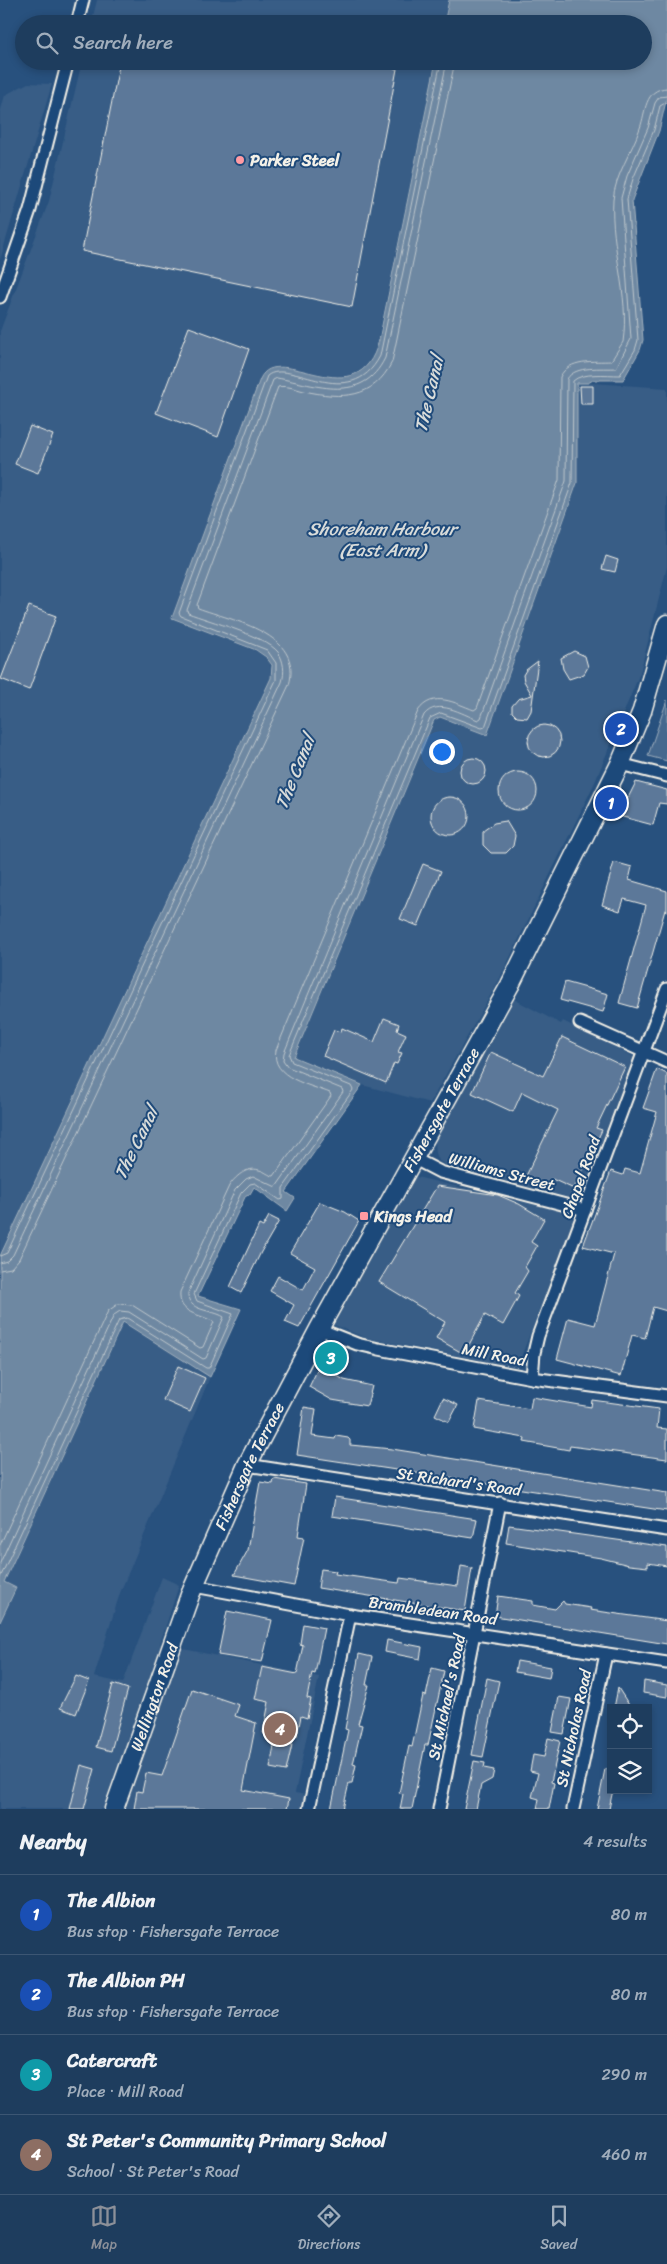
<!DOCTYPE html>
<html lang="en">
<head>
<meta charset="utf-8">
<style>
	body { margin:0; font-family:Sriracha,sans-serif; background:#264464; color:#f1f3f6 }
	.controls { position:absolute; right:15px; bottom:15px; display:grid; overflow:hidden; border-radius:0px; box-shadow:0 2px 8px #0003 }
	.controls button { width:45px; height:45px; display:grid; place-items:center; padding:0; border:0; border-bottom:1px solid #3c5673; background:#1e3d5e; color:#f1f3f6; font:25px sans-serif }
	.you { position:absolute; left:441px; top:751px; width:18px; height:18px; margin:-12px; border:4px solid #fff; border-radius:50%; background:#1a73e8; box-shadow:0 0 0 8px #1a73e833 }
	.badge { display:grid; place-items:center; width:32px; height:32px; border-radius:50%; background:#8c9099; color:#fff; font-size:16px; font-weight:700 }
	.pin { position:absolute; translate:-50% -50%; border:2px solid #fff; box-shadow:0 1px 5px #0006 }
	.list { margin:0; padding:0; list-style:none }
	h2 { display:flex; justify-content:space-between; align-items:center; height:65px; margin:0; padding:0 20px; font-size:21px }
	h2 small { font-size:16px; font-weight:400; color:#a1aebc }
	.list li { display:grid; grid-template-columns:32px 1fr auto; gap:15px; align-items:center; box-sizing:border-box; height:80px; padding:0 20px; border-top:1px solid #3c5673 }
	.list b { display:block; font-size:19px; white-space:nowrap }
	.list p { margin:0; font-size:16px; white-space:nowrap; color:#a1aebc }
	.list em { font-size:16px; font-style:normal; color:#a1aebc }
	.icon { flex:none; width:28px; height:28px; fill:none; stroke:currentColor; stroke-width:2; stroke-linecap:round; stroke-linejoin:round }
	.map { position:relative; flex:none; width:667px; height:1809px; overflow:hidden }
	.search { position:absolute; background:#1e3d5e; box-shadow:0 2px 8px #0003; left:15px; right:15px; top:15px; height:55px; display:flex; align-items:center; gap:12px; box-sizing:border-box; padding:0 18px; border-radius:28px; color:#a1aebc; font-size:19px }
	.sheet { height:385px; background:#1e3d5e }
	nav { display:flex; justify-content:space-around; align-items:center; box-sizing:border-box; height:70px; border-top:1px solid #3c5673; background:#1e3d5e; font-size:14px; color:#a1aebc }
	nav a { display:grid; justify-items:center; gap:2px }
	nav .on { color:#8c9099 }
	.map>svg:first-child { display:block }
	.built { fill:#375d86 }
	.green { fill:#45688e; stroke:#9cacbb }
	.water { fill:#6e88a2; stroke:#a4b2be }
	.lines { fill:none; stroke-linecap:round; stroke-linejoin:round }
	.shore { stroke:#bec7cc; stroke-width:1 }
	.building { fill:#5b7899; stroke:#f4f1e8 }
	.minor-casing { stroke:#f4f1e8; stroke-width:15 }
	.primary-casing { stroke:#f4f1e8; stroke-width:21 }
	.minor { stroke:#1f4a7a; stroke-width:11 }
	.primary { stroke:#1f4a7a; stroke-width:18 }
	.poi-dot { fill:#ff9aa2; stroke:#1f4a7a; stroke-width:2 }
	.labels { text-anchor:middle; stroke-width:4; stroke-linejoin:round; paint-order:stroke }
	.poi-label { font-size:16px; font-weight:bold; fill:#f4f1e8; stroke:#1f4a7a; text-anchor:start }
	.street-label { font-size:16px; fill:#f4f1e8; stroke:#1f4a7a }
	.water-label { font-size:18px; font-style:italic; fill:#d9dcda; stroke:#1f4a7a }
</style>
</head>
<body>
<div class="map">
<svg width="667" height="1809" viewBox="0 0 667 1809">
	<rect width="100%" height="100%" fill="#28517e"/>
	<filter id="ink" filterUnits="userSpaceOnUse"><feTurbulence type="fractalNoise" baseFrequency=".02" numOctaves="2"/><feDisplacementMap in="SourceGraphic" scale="10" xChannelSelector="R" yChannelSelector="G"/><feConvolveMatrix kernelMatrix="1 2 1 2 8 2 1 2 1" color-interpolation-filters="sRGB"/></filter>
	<g filter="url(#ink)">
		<g class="built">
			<polygon points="97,0 449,0 444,24 91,24"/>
			<polygon points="82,61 436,61 375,354 365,368 347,377 332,377 277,366 263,373 172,618 261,653 270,662 272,675 0,1256 0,331 49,201"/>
			<polygon points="28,83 52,84 0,260 0,113 5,95"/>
			<polygon points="577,382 667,388 667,567 640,673 595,782 499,980 430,1103 362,1085 294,1057 434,720 440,717 487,735 577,483"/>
			<polygon points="510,997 561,1024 563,1021 636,1058 582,1201 448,1166 439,1161 436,1153 435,1140"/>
			<polygon points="412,1176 567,1212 574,1221 517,1367 366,1338 334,1325"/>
			<polygon points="123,1321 210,1377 120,1593 94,1677 123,1683 162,1577 179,1585 160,1644 319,1677 295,1793 306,1795 304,1809 0,1809 0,1622 15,1588 4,1582"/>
		</g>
		<polygon class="green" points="667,700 667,761 648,756"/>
		<path class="water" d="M 449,0 L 667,0 L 667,97 L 659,131 L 632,200 L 643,340 L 640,350 L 623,380 L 593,380 L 588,383 L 577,383 L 577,483 L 487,735 L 440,717 L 434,720 L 294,1057 L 362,1085 L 286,1192 L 295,1198 L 287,1211 L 254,1187 L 250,1194 L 246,1195 L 198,1296 L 241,1309 L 210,1377 L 123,1322 L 4,1582 L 16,1588 L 0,1622 L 0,1256 L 271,678 L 272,665 L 266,657 L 256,650 L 172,618 L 260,379 C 278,339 359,420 379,340 L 436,61 L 643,61 L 643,24 L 444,24 Z"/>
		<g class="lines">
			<g class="shore">
				<path d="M 0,1256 L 7,1253 L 276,680 L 276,663 L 267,650 L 181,616 L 179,613 L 267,376 C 289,357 350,414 380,356 L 441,61"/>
				<path d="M 0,1263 L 7,1261 L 13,1255 L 282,682 C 285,672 284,661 278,652 C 265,636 209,621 188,613 L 187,610 L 273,380 L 277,378 C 317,385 362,405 385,358 L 447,61"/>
				<path d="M 0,1270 L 11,1268 L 19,1259 L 289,685 C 304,633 233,621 198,608 L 197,605 L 278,387 C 286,385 296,389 304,391 C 342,399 373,400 392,362 L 455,61"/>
				<path d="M 0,1545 L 108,1311 L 118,1304 L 132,1305 L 200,1348 L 203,1347 L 214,1322 C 199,1313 178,1315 180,1292 L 229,1186 C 235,1177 247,1166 259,1170 C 265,1171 269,1176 274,1176 L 331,1096 L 330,1093 C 311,1085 270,1078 276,1050 L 418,711 C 433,690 455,703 474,710 L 477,708 L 559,480 L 560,377 C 569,358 594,362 611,361 L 623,342 C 630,295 610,247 613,200 C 615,175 632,152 640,128 C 646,112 644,89 667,88"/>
				<path d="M 0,1563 L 114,1315 L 120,1311 L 129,1312 L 203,1359 L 206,1358 L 224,1317 C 212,1309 187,1312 188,1293 L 235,1190 L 246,1179 L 253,1176 L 276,1187 L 343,1092 L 342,1089 L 288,1067 L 283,1060 L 284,1053 L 424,715 C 438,698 462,714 478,720 L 481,718 L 566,481 L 567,379 C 575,365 602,369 616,368 L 631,339 L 621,198 L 627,176 L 648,128 L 655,103 L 659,97 L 667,96"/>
				<path d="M 0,1578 L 119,1320 L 127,1318 L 206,1368 L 209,1368 L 233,1314 L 197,1301 L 194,1294 L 241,1193 L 250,1184 L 255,1183 L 280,1200 L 283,1199 L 283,1188 L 353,1090 L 351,1086 L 292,1062 L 289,1055 L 430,718 L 441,713 L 482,728 L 485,727 L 572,483 L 573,381 C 582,372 607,375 620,375 L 635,350 L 638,340 L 627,199 L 633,179 L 654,130 L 660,106 L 667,102"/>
			</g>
		</g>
		<g class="building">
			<polygon points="120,61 361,61 397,69 352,307 82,251"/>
			<polygon points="189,327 249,349 218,437 156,413"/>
			<polygon points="580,386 593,386 593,404 581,404"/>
			<polygon points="30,426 53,435 38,473 15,464"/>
			<polygon points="606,556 618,560 615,572 602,569"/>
			<polygon points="29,606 56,616 29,690 1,679"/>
			<polygon points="574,651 585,656 588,667 584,674 569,679 563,669 561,658"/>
			<polygon points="538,661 531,711 527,718 517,717 512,712 512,706 518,699 532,695 524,681 523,675 526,670"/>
			<circle cx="544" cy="741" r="16"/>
			<circle cx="473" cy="771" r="13"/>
			<circle cx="518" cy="791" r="19"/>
			<polygon points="636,782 667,790 667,804 659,803 653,825 608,813 612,804 624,806"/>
			<circle cx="450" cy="816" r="19"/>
			<polygon points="506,821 515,836 513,846 506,853 491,853 483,845 483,831 494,823"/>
			<polygon points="614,862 632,867 629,880 667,891 667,911 665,910 637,1008 619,1003 646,905 624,899 620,911 602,905"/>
			<polygon points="423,864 441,871 418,926 400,919"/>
			<polygon points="565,982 608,994 603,1012 560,1000"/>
			<polygon points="384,1018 399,1024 397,1030 406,1034 398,1052 402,1053 397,1064 394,1063 386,1083 323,1056 334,1030 341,1032 342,1028 374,1042"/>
			<polygon points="562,1037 625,1067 596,1128 602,1130 574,1189 552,1179 548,1186 526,1176 558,1110 522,1092 513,1112 472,1093 491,1052 543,1076"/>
			<polygon points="657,1069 667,1074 667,1311 653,1307 645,1338 632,1335 621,1376 557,1359 568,1318 595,1325 614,1254 583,1246 611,1171 623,1175 625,1169 640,1173 657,1112 643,1108"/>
			<polygon points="437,1186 498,1195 519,1204 544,1219 531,1242 537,1246 525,1267 528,1271 515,1293 519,1296 503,1325 485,1315 464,1354 436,1338 445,1322 379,1282"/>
			<polygon points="320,1202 345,1212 359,1221 299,1328 285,1322 294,1305 270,1291 278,1276 303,1290 315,1267 290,1253"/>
			<polygon points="269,1216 279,1221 261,1252 241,1293 230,1287 259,1225 263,1227"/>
			<polygon points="329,1346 342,1350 331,1372 344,1380 372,1386 367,1406 332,1400 309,1387"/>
			<polygon points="178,1366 205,1378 190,1412 163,1400"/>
			<polygon points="532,1397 591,1407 592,1400 659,1409 657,1428 667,1429 667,1459 570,1446 569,1450 524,1442 525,1438 474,1429 479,1401 530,1409"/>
			<polygon points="443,1398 458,1405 449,1422 435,1415"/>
			<polygon points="304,1407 316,1409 312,1436 335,1439 336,1436 348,1438 350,1440 350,1445 392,1449 667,1493 667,1511 297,1455"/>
			<polygon points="274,1479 306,1484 298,1536 304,1537 294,1586 234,1575 248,1550 260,1482 273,1484"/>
			<polygon points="335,1497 477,1519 473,1538 332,1516"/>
			<polygon points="509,1525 667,1547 667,1566 648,1563 648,1567 629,1565 601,1558 506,1543"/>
			<polygon points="461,1566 472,1568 465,1611 318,1588 321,1569 336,1571 335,1574 399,1583 400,1578 458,1586"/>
			<polygon points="498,1596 533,1601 533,1605 555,1609 563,1601 565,1604 591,1608 590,1610 667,1621 667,1644 495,1616"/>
			<polygon points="227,1611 272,1620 262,1662 218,1655"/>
			<polygon points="303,1624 324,1628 315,1674 312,1673 307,1698 311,1699 307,1718 301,1716 297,1736 294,1736 286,1771 270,1768 276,1735 263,1733 269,1702 255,1699 262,1667 297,1674 303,1645 300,1644"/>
			<polygon points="387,1640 422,1647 420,1659 385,1652"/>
			<polygon points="359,1654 372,1657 366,1685 369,1685 358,1724 362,1725 353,1764 356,1765 352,1783 349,1783 343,1809 331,1809 348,1730 345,1729"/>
			<polygon points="517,1661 551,1667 549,1678 515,1672"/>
			<polygon points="432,1668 444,1671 428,1745 425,1745 412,1809 400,1809 403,1794 399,1793 409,1746 412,1747 423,1695 426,1696"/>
			<polygon points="76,1676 89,1681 76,1714 60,1708"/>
			<polygon points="487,1678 499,1681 483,1757 472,1755"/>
			<polygon points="644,1681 667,1685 667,1697 643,1693"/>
			<polygon points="113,1684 128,1689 111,1751 96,1747"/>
			<polygon points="618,1688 631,1708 614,1708"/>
			<polygon points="192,1689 239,1705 235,1716 256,1723 243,1790 289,1799 287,1809 134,1809 137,1791 142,1792 146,1773 162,1776"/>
			<polygon points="559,1697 571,1699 564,1734 552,1732"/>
			<polygon points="548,1738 560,1741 551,1782 554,1783 549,1809 537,1809 539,1799 532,1797 538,1773 530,1771 533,1755 544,1757"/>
			<polygon points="474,1761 485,1763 484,1768 494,1770 492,1779 481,1785 476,1809 464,1809"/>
			<polygon points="81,1765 95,1769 84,1809 70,1809"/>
			<polygon points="605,1769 611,1769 611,1790 613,1790 611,1799 609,1809 597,1809"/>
		</g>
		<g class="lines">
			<g class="minor-casing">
				<g id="minor">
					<polyline points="77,24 83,0"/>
					<polyline points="0,297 30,210 68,61"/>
					<polyline points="620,764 667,776"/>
					<polyline points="580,1023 667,1062"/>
					<polyline points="413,1158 440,1172 585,1210"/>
					<polyline points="319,1329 357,1344 379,1349 532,1378 667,1396"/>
					<polyline points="532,1378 534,1353 538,1336 667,989"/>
					<polyline points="247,1465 667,1530"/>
					<polyline points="194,1586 350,1615 667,1663"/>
					<polyline points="309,1809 350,1615"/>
					<polyline points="439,1809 500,1503"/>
					<polyline points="573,1809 606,1654"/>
				</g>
			</g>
			<g class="primary-casing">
				<g id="primary">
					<path id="s1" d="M 114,1809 L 190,1595 L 247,1465 L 319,1329 L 510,985 L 620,764 L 642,711 L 667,624"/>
				</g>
			</g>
			<use href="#minor" class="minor"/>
			<use href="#primary" class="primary"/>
		</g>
	</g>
	<g class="poi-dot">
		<circle cx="240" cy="160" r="5"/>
		<rect x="359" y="1211" width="10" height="10" rx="2.5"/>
	</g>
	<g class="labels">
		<g class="poi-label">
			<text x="250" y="166">Parker Steel</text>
			<text x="374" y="1222">Kings Head</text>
		</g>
		<g class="street-label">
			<text dy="6" stroke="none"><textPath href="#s1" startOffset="774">Fishersgate Terrace</textPath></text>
			<text transform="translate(502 1171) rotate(15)" y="6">Williams Street</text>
			<text transform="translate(580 1177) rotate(-70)" y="6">Chapel Road</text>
			<text transform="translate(494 1354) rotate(11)" y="6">Mill Road</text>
			<text dy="6" stroke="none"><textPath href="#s1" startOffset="369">Fishersgate Terrace</textPath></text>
			<text transform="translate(459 1481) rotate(8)" y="6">St Richard's Road</text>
			<text transform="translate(433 1610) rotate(8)" y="6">Brambledean Road</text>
			<text dy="6" stroke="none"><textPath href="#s1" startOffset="119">Wellington Road</textPath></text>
			<text transform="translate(446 1697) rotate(-78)" y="6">St Michael's Road</text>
			<text transform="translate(573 1728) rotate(-78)" y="6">St Nicholas Road</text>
		</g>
		<g class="water-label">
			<text transform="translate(429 394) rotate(-77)" y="6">The Canal</text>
			<text x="382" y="535">Shoreham Harbour<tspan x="382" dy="21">(East Arm)</tspan></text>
			<text transform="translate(295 772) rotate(-68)" y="6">The Canal</text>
			<text transform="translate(136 1143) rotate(-64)" y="6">The Canal</text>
		</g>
	</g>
</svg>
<div class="controls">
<button><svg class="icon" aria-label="locate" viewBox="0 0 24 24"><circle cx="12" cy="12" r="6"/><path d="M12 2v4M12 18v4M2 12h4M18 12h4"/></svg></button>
<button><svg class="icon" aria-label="layers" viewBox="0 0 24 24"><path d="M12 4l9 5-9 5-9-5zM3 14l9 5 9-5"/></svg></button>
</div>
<div class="you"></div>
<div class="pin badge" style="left:611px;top:803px;background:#1a4fb4">1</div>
<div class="pin badge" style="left:621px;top:729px;background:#1a4fb4">2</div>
<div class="pin badge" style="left:331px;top:1358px;background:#0f9aa8">3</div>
<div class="pin badge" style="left:280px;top:1729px;background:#8d6e63">4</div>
<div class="search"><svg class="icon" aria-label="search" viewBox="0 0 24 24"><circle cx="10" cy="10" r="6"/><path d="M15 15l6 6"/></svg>Search here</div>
</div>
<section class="sheet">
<h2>Nearby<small>4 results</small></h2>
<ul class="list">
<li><span class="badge" style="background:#1a4fb4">1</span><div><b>The Albion</b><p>Bus stop · Fishersgate Terrace</p></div><em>80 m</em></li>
<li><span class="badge" style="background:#1a4fb4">2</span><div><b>The Albion PH</b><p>Bus stop · Fishersgate Terrace</p></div><em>80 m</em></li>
<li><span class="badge" style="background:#0f9aa8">3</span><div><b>Catercraft</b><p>Place · Mill Road</p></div><em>290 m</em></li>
<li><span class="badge" style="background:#8d6e63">4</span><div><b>St Peter's Community Primary School</b><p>School · St Peter's Road</p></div><em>460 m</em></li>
</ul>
</section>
<nav>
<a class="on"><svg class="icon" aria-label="map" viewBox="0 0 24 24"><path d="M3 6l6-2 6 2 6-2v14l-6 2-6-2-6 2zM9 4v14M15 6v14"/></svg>Map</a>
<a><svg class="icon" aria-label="directions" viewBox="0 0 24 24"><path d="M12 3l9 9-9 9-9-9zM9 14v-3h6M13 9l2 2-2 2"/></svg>Directions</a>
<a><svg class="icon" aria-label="saved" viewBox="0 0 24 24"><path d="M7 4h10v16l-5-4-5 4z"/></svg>Saved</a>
</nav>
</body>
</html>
